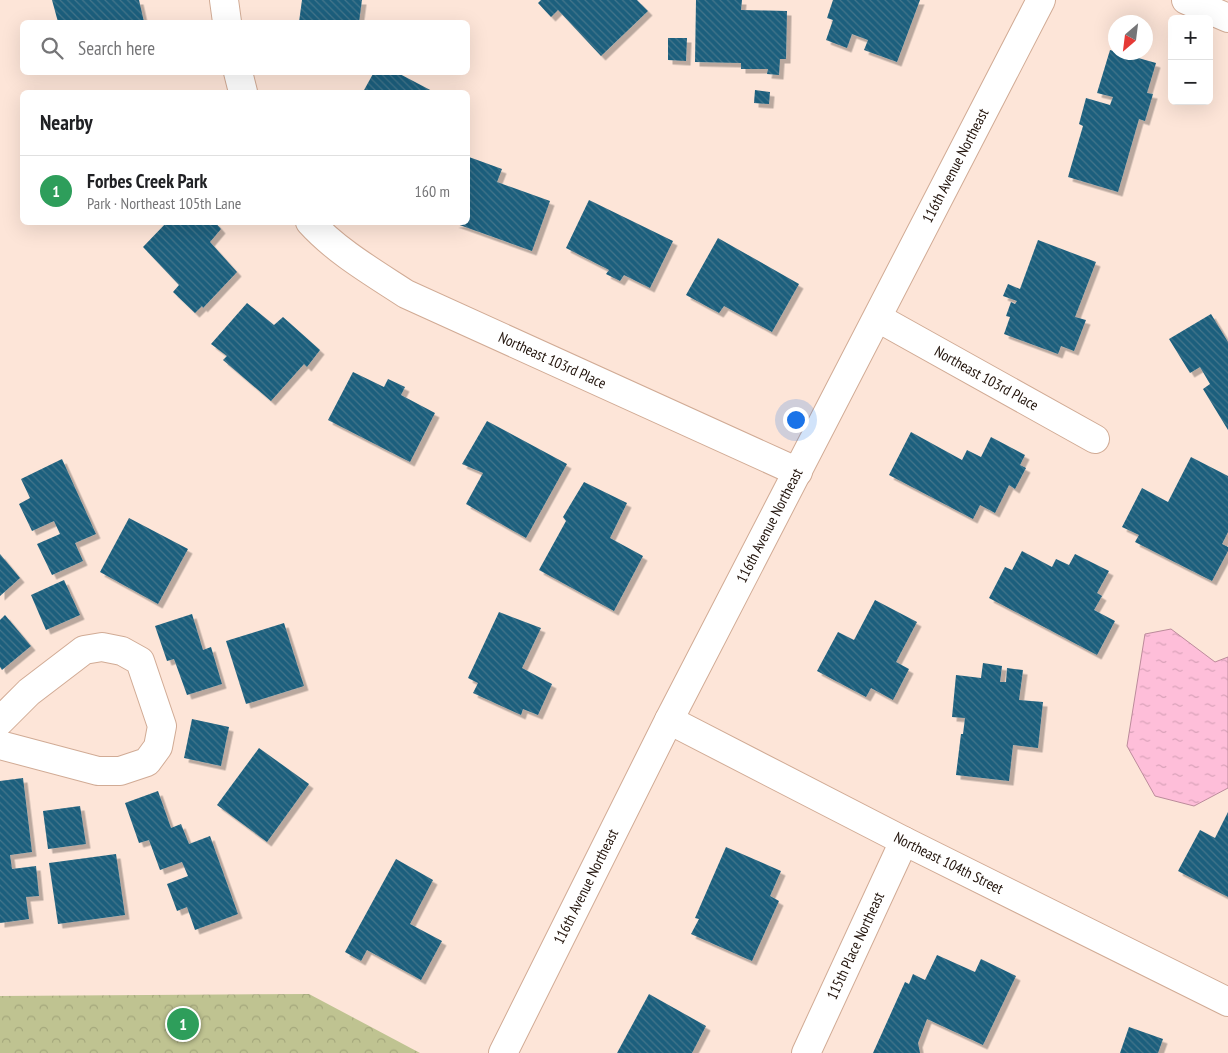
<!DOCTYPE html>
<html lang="en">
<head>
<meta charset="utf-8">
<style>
	body { margin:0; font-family:"PT Sans Narrow",sans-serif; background:#f2f2f2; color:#202124 }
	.controls { position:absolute; right:15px; top:15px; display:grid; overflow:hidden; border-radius:8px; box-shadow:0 5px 20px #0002 }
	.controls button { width:45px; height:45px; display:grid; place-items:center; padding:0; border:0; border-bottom:1px solid #e0e0e0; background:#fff; color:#202124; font:25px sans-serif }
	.compass { position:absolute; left:1108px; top:15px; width:45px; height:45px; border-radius:50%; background:#fff; box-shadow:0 5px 20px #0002; rotate:208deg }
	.you { position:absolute; left:795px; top:419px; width:18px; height:18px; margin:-12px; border:4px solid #fff; border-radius:50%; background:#1a73e8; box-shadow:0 0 0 8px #1a73e833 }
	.badge { display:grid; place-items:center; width:32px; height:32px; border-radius:50%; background:#1c82ac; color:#fff; font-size:16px; font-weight:700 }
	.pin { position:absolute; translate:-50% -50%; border:2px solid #fff; box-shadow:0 1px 5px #0006 }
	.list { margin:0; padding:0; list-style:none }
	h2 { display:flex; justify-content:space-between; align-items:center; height:65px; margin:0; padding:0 20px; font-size:21px }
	h2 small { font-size:16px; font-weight:400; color:#757577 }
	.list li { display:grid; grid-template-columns:32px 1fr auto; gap:15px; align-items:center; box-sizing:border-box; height:70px; padding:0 20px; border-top:1px solid #e0e0e0 }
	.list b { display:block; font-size:19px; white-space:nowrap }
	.list p { margin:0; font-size:16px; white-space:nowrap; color:#757577 }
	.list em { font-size:16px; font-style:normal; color:#757577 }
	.icon { flex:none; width:28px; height:28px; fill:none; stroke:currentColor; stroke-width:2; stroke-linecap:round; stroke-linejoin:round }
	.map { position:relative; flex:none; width:1228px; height:1053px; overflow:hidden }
	.search { position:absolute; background:#fff; box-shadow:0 5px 20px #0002; left:20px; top:20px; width:450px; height:55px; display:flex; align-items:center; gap:12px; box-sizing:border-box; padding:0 18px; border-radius:8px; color:#757577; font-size:19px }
	.panel { position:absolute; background:#fff; box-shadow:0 5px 20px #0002; left:20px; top:90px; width:450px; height:135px; border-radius:8px }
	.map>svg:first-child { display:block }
	.park { fill:url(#park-crowns) }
	.water { fill:url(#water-ripples); stroke:#bc8b9b }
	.building { fill:url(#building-back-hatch); filter:url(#shadow) }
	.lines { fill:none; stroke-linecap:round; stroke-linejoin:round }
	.street-casing { stroke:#d1ab95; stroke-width:30 }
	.street { stroke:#fff; stroke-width:28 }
	.labels { text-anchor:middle; stroke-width:5; stroke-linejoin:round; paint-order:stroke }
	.street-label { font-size:15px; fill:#21130b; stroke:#fff }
</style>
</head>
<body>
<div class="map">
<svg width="1228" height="1053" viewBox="0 0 1228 1053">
	<defs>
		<pattern id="park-crowns" width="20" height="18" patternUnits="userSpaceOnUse" patternTransform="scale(1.25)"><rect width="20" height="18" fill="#bfc391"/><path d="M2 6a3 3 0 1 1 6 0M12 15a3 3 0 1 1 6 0" fill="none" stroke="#a4a77c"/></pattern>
		<pattern id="water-ripples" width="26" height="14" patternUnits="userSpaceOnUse" patternTransform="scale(1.25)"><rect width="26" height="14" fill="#febed9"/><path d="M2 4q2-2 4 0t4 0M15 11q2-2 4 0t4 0" fill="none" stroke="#d9a2b9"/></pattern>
		<pattern id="building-back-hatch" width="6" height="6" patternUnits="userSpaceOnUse" patternTransform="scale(1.25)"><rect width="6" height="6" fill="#1c5f7d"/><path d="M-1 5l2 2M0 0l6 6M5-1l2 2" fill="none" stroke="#44758b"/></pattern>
		<filter id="shadow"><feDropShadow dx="4.5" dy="4.5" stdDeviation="0" flood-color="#0004"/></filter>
	</defs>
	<rect width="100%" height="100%" fill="#fde5d8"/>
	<polygon class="park" points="309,994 420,1053 0,1053 0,996"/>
	<polygon class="water" points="1171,629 1215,662 1228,657 1228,788 1194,806 1155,796 1127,746 1145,634"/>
	<g class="building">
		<polygon points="52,0 139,0 144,22 58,22"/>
		<polygon points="302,0 362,0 359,22 299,22"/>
		<polygon points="541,0 637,0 648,11 601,56 558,10 551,17 538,3"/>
		<polygon points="696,0 742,0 741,10 787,11 786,59 780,59 779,75 767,74 768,69 741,69 741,63 695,62"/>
		<polygon points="833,0 920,0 897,62 864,50 868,40 852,34 847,48 826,40 833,20 827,18"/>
		<polygon points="668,38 687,38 686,61 668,60"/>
		<polygon points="1110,50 1156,63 1147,93 1153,94 1145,121 1139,119 1118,192 1068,177 1083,126 1079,124 1086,98 1110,105 1113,97 1097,93"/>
		<polygon points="374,72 396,72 434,92 363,92"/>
		<polygon points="755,90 770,92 769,104 754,103"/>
		<polygon points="469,157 502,169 497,182 550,201 532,251 454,223 468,222"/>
		<polygon points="589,200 673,241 650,288 624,275 620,281 606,274 609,270 566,248"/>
		<polygon points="167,222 215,222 221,229 210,242 237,272 203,308 202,306 195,313 173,292 179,285 143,247"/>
		<polygon points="718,238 799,284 772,332 724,306 719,313 686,295"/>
		<polygon points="1038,240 1096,262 1075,317 1086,320 1074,351 1061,346 1058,354 1004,334 1010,317 1006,316 1011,302 1015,304 1017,301 1003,296 1008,284 1020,289"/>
		<polygon points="247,303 274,325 283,317 320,350 307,367 304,364 271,401 223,360 227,356 211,344"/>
		<polygon points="1211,314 1228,342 1228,430 1203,389 1210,384 1200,367 1190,373 1169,339"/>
		<polygon points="353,372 384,387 388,379 405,387 401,395 435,413 410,462 328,420"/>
		<polygon points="487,421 567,464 526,538 466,504 483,473 462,464"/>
		<polygon points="911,432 962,460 967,450 981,457 991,437 1025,455 1020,465 1026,468 1015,489 1009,485 995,513 980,505 973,519 889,475"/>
		<polygon points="1191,457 1228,476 1228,532 1222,544 1228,547 1228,551 1212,581 1135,542 1139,535 1122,527 1142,488 1168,502"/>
		<polygon points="62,459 96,534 75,543 83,561 52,575 37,544 60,534 54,521 32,531 19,504 30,498 21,479"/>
		<polygon points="584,482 627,503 610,538 643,556 614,611 539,570 566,521 563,517"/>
		<polygon points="129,518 188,549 158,604 100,572"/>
		<polygon points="1022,551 1052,567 1056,559 1069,565 1075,554 1109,571 1097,593 1102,596 1094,610 1115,621 1097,655 989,598 1005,567 1012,570"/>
		<polygon points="0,554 20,578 0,596"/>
		<polygon points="64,580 80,615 46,630 31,595"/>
		<polygon points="875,600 917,622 896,662 909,669 893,700 871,688 866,697 817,671 838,632 854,640"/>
		<polygon points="499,612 541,628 522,668 552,684 538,715 523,709 521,715 473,693 478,683 468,678"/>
		<polygon points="192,614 203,650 211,647 222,684 187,695 174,659 167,661 155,626"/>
		<polygon points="5,615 31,646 2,670 0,667 0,620"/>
		<polygon points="284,623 304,686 246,704 226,641"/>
		<polygon points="983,663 1002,666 1000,682 1006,682 1007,668 1023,670 1019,700 1043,702 1038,748 1013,745 1009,781 956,775 961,734 963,734 965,718 952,717 956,675 981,678"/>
		<polygon points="192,719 229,727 221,766 184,758"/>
		<polygon points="259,748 309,784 267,842 217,805"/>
		<polygon points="23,778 32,852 10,855 12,869 36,866 39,896 26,897 29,919 0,923 0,781"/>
		<polygon points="158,791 171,828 181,824 189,844 210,836 238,914 195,930 187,907 177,911 167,884 188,876 182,862 160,870 149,840 139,843 125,803"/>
		<polygon points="80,806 86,844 48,849 43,811"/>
		<polygon points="1228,812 1228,897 1178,871 1200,830 1215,838"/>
		<polygon points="726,847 781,871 770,896 779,901 752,961 691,934 699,919 695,918"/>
		<polygon points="116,854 125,915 58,924 49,863"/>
		<polygon points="396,859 433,880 410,924 442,941 421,980 367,950 361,961 345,952"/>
		<polygon points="937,955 975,972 981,959 1016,976 983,1045 927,1019 918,1043 920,1053 873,1053 905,982 909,984 913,974 925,980"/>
		<polygon points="649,994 706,1026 692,1053 617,1053"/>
		<polygon points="1129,1027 1163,1039 1158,1053 1120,1053"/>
	</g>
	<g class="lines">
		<g class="street-casing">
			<g id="street">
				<polyline points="224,0 227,22"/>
				<polyline points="1186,0 1228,18"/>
				<polyline points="238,72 243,92"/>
				<path id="s1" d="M 310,222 C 336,251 374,273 406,294 L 798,472"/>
				<path id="s2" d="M 878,318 L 1095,439"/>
				<path id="s3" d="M 669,720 L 904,841 L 1228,1002"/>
				<polyline points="0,721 29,692 84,650 102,647 122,651 140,661 162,726 158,747 147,762 120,771 98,771 0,745"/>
				<path id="s4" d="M 503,1053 L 669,720 L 1041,0"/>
				<path id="s5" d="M 806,1053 L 904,841"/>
			</g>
		</g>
		<use href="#street" class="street"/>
	</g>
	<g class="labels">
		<g class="street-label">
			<text dy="5" stroke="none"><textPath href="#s4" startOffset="996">116th Avenue Northeast</textPath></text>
			<text dy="5" stroke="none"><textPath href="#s1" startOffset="281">Northeast 103rd Place</textPath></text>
			<text dy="5" stroke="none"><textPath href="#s2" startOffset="124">Northeast 103rd Place</textPath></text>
			<text dy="5" stroke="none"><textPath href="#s4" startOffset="591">116th Avenue Northeast</textPath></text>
			<text dy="5" stroke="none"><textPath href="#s3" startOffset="314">Northeast 104th Street</textPath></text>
			<text dy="5" stroke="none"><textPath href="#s4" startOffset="186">116th Avenue Northeast</textPath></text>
			<text dy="5" stroke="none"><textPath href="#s5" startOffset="118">115th Place Northeast</textPath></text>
		</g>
	</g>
</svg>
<div class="controls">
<button>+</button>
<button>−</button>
</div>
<svg class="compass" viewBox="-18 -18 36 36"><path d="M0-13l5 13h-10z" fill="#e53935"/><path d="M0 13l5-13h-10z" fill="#757577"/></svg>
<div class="you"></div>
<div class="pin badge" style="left:183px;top:1024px;background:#2e9e5b">1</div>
<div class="search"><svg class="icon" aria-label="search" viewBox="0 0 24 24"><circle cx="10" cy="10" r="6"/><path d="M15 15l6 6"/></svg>Search here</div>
<section class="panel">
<h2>Nearby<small></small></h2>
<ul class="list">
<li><span class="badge" style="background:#2e9e5b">1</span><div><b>Forbes Creek Park</b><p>Park · Northeast 105th Lane</p></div><em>160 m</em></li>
</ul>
</section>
</div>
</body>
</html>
